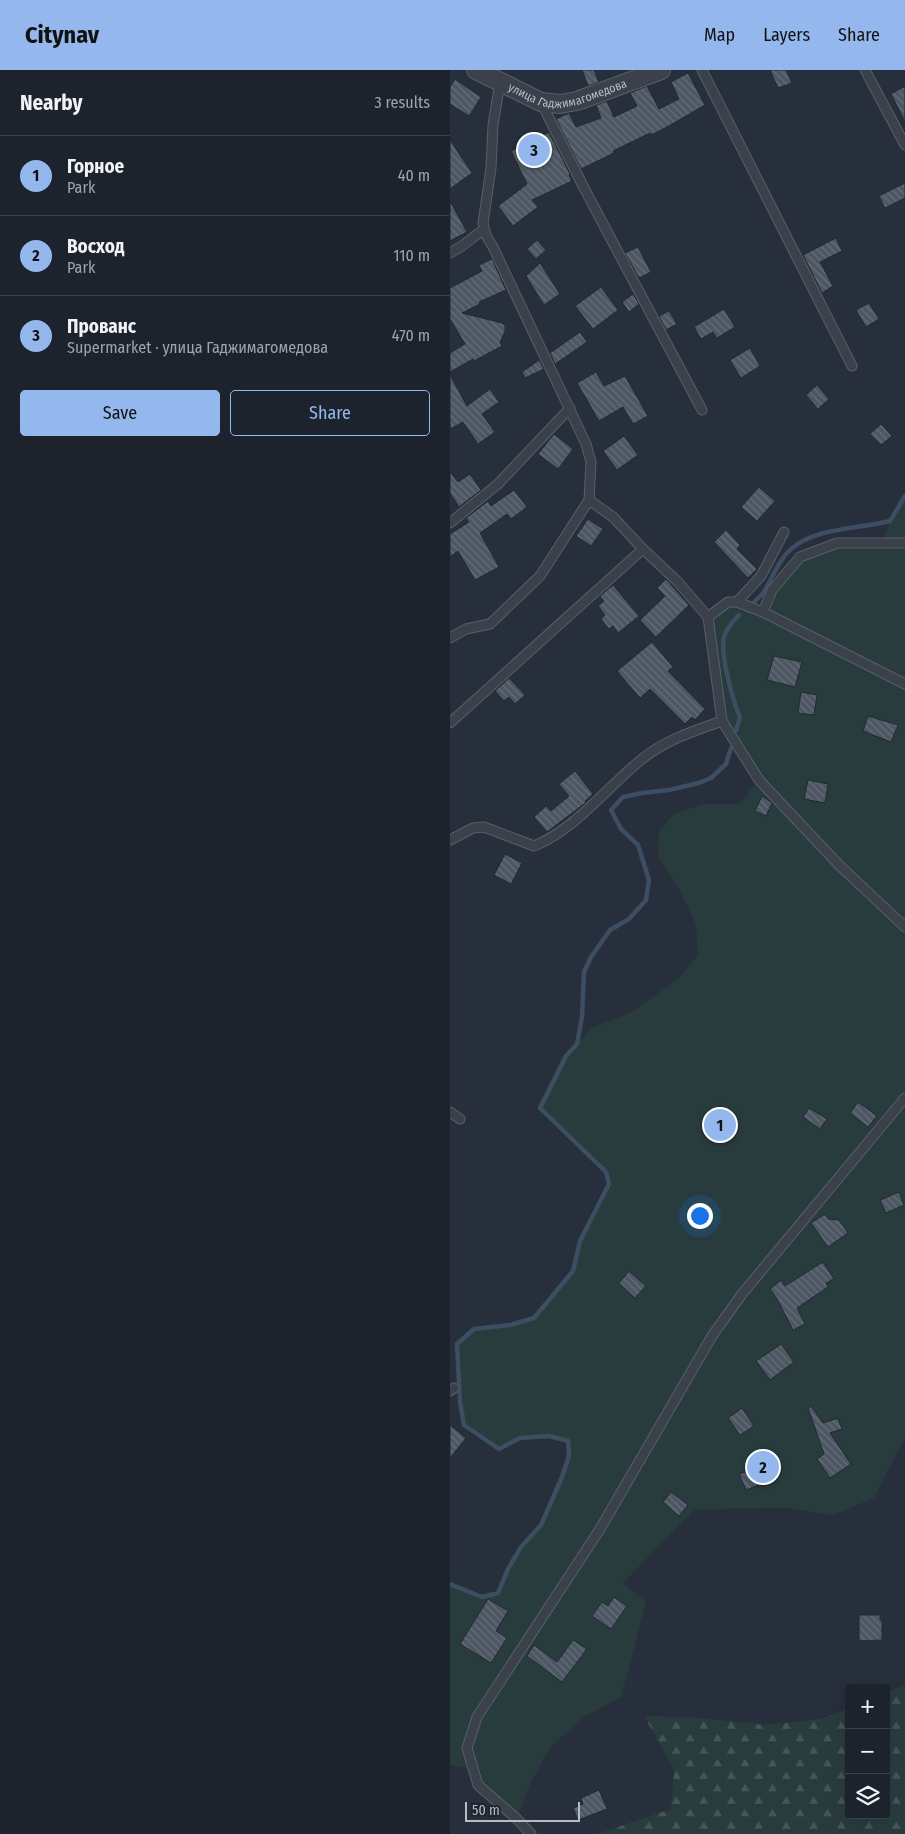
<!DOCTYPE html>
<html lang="en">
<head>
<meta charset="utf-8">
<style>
	body { margin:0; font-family:"Fira Sans Condensed",sans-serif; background:#252b34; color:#f1f3f6 }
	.controls { position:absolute; right:15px; bottom:15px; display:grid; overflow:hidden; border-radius:5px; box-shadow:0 5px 20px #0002 }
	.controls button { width:45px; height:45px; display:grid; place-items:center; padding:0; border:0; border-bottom:1px solid #3a4048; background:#1c232c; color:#f1f3f6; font:25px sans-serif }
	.scale { position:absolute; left:15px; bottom:12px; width:115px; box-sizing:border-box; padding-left:5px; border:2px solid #b5bcc6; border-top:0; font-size:14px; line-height:18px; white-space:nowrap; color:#b5bcc6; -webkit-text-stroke:4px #1f2630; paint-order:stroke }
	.you { position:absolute; left:249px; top:1145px; width:18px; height:18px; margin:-12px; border:4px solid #fff; border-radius:50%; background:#1a73e8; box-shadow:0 0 0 8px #1a73e833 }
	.badge { display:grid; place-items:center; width:32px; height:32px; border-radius:50%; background:#94b8ed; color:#111; font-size:16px; font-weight:700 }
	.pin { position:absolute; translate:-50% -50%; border:2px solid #fff; box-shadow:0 1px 5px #0006 }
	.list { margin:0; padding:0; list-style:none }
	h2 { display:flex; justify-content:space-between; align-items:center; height:65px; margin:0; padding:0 20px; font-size:21px }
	h2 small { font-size:16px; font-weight:400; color:#a0a4a9 }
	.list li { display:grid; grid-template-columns:32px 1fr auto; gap:15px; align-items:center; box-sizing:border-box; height:80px; padding:0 20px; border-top:1px solid #3a4048 }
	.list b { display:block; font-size:19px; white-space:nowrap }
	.list p { margin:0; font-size:16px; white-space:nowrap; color:#a0a4a9 }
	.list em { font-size:16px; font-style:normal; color:#a0a4a9 }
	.actions { display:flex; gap:10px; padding:15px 20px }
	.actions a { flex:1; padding:11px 0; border:1px solid #94b8ed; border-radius:5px; text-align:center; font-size:18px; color:#94b8ed }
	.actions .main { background:#94b8ed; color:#111 }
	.icon { flex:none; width:28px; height:28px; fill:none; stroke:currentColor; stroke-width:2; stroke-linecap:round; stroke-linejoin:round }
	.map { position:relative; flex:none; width:455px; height:1764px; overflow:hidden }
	header { display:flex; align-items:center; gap:30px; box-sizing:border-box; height:70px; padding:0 25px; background:#94b8ed; color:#111 }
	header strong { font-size:24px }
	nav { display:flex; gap:28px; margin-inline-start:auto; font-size:18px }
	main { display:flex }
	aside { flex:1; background:#1c232c }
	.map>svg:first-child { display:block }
	.forest { fill:url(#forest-firs) }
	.garden { fill:#293c3d }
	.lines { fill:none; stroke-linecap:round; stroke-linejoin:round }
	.stream { stroke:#3d4d62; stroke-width:4.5 }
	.building { fill:url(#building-back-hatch); stroke:#212832 }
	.lane-casing { stroke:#585f69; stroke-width:11 }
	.street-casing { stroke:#585f69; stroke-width:20 }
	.lane { stroke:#3a414b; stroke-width:9 }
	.street { stroke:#3a414b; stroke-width:18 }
	.labels { text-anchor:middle; stroke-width:4; stroke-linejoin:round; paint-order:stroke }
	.street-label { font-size:12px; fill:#b5bcc6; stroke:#1f2630 }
</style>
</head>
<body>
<header>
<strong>Citynav</strong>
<nav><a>Map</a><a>Layers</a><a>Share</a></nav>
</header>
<main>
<aside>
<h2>Nearby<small>3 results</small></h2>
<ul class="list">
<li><span class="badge">1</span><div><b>Горное</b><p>Park</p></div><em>40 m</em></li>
<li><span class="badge">2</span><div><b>Восход</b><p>Park</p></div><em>110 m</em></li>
<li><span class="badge">3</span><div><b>Прованс</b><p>Supermarket · улица Гаджимагомедова</p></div><em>470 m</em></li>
</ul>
<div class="actions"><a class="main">Save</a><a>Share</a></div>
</aside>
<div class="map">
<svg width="455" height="1764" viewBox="0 0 455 1764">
	<defs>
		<pattern id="forest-firs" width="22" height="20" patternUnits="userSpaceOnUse" patternTransform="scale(1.25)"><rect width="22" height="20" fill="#293c3d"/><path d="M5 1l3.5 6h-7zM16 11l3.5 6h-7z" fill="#465658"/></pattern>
		<pattern id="building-back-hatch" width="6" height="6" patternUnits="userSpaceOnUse" patternTransform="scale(1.25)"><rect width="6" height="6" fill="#4d5763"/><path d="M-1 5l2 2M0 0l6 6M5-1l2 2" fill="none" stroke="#646d78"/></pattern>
	</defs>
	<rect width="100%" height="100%" fill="#262f3b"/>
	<polygon class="forest" points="455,1615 455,1764 147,1764 221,1739 224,1699 194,1646 252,1648 313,1655 372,1649 399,1638 399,1745 436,1745 436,1623"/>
	<path class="garden" d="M 455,426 L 455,1367 L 424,1428 L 383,1445 L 338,1438 L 245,1439 L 173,1513 L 196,1532 L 171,1627 L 132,1648 L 100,1678 L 80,1714 L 67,1749 L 28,1715 L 23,1699 L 0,1695 L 0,1514 L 32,1527 L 48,1523 L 58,1499 L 71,1477 L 91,1454 L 112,1407 L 119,1386 L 118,1371 C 88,1363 76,1366 49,1379 L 14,1355 L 10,1332 L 7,1274 L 24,1259 L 60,1255 L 84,1248 L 123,1201 L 130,1171 L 159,1114 L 156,1102 L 90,1038 L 116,986 L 142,958 L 184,941 L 229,908 L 248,885 L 246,855 L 231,823 L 208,786 L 209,761 L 224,744 L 253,734 L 289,734 L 309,710 L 272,651 L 258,547 L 278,532 L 313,541 L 322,520 L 350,487 L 387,473 L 432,472 L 440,451 Z"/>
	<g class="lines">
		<g class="stream">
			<path d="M 302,534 C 306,530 310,527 313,523 C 322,510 328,490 340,480 C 365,457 409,459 440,451 L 455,426"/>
			<path d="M 286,661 L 290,647 C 283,631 268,579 275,564 C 278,557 284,550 289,545"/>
			<polyline points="0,1514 32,1527 48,1523 58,1499 71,1477 91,1455 112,1407 119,1386 118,1371 99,1366 70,1368 49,1379 14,1355 10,1332 7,1274 24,1259 60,1255 84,1248 123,1201 130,1171 159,1114 156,1102 90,1038 116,986 127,974 132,947 134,902 141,887 160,860 179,849 196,830 199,810 188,775 171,759 161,740 173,727 192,723 219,720 249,713 261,708 276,694 281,678"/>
		</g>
	</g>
	<g class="building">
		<polygon points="132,0 144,0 149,12 138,16"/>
		<polygon points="320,0 336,0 342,13 328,18"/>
		<polygon points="238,3 255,35 217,57 201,65 200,63 163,81 164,83 131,99 106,49 119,43 126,57 151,48 146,35 157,31 164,47 187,36 180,23 197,16 209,39 229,29 221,12"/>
		<polygon points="5,9 31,27 19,46 0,34 0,17"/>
		<polygon points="455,16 455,52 441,24"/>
		<polygon points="99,62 120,104 119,105 122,111 82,130 88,137 63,156 48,136 77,114 61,81"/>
		<polygon points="0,70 22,103 0,119"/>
		<polygon points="455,113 455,128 435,138 429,126"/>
		<polygon points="0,131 17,162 0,171"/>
		<polygon points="386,168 392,181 370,192 383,216 372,223 353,185"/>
		<polygon points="87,170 96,180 86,189 77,179"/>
		<polygon points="188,177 201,202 189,208 175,183"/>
		<polygon points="42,189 56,220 29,232 30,234 12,243 52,253 55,256 55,261 50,273 52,276 24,291 23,289 0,302 0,283 15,274 0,249 0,218 32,201 29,195"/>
		<polygon points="90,193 110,224 94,235 76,206"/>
		<polygon points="151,217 168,240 143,259 125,236"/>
		<polygon points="183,224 189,234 179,242 172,232"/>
		<polygon points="419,233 429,249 416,257 406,240"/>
		<polygon points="274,239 285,257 267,268 263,262 251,269 244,257"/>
		<polygon points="219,241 227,254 216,260 209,246"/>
		<polygon points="130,262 137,272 105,294 100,283"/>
		<polygon points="300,278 310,296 291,308 280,290"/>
		<polygon points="89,290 94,299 75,308 72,302"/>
		<polygon points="146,302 154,316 175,306 198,346 183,354 173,337 149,351 127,313"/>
		<polygon points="0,305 17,336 40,319 49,332 32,344 45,362 28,374 13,352 0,359"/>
		<polygon points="367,315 379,329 368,339 356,325"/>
		<polygon points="431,354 442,366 431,375 420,364"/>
		<polygon points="104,364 123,379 108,399 88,384"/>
		<polygon points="174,366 188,385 167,400 153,381"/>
		<polygon points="0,402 8,412 20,404 31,420 9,437 0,423"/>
		<polygon points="309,417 325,431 307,451 291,437"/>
		<polygon points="64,420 77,437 61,449 57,444 30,463 49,497 25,510 8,481 0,487 0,464 19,452 16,448 38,431 41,436"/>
		<polygon points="138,449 153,459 141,476 126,466"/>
		<polygon points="276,460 290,475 287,479 307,499 298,508 264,472"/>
		<polygon points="216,509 239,535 206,567 190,550 215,526 207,518"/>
		<polygon points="163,515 189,546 168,563 163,556 159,559 151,549 155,545 148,536 154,531 150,526"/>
		<polygon points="202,572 223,597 218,601 255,639 245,650 242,647 235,654 200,619 190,628 167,601"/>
		<polygon points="324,586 352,592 345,617 317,610"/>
		<polygon points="59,608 75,625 65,634 59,627 54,631 45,621"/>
		<polygon points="351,622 367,625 364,645 348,643"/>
		<polygon points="418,646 448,655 441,672 413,661"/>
		<polygon points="125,701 143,724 135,731 136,732 134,734 97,762 84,747 96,736 101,741 119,726 109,714"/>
		<polygon points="358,710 378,714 375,733 354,729"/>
		<polygon points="312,726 322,733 316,746 305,741"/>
		<polygon points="55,784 72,793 61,814 44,805"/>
		<polygon points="408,1032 427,1046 418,1057 400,1043"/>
		<polygon points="359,1038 377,1049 370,1059 353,1047"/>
		<polygon points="449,1122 454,1135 436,1143 430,1130"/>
		<polygon points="375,1144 378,1149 389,1150 398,1163 378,1177 361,1153"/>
		<polygon points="373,1192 384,1209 376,1213 378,1217 347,1238 355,1254 343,1260 326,1227 320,1219 331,1210 335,1216"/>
		<polygon points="179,1201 196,1216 185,1228 169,1213"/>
		<polygon points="331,1274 344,1292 320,1310 306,1291"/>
		<polygon points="361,1336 373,1353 388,1348 392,1359 380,1363 401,1394 380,1408 367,1389 374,1384 358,1338"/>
		<polygon points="292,1338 304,1356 290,1365 278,1348"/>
		<polygon points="0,1355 16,1368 0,1388"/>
		<polygon points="308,1397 314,1413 296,1420 289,1404"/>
		<polygon points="221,1422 238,1435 229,1446 213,1432"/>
		<polygon points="164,1527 177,1536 161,1559 142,1546 152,1532 158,1536"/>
		<polygon points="38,1529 58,1541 46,1561 57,1568 41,1593 10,1574"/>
		<polygon points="409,1545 430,1545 430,1550 432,1550 432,1570 409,1571"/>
		<polygon points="123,1570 137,1579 112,1612 77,1586 84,1575 107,1592"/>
		<polygon points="149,1720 157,1739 128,1750 123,1738 133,1734 131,1728"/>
	</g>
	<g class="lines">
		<g class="lane-casing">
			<g id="lane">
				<polyline points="252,0 402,296"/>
				<polyline points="415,0 455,75"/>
				<polyline points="91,32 134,118 252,340"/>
				<polyline points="0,183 12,176 34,159"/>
				<polyline points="139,430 163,447 193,479 228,512 258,547 272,651 309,710 389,795 455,857"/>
				<polyline points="0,453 48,414 120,338"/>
				<polyline points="287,532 311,506 334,462"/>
				<polyline points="313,542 455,614"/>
				<polyline points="258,547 278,532 287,532 313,542 322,520 350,487 387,473 455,473"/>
				<polyline points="0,568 16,559 40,554 90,506 139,430 141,392 136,374 43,177 36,165 33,153 41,98 43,55 50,12"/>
				<polyline points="0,653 193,479"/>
				<path d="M 0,770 L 23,758 L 34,757 L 84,776 C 126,759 157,717 192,689 C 215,670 244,661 272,651"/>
				<polyline points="0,1042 10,1049"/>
				<polyline points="0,1321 4,1318"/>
				<polyline points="81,1764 67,1749 28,1715 17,1678 27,1647 150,1459 262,1266 292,1224 455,1028"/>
			</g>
		</g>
		<g class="street-casing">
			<g id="street">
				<path id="s1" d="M 26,0 L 91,32 L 110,34 L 127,31 L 211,0"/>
			</g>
		</g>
		<use href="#lane" class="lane"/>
		<use href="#street" class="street"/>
	</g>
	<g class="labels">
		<g class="street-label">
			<text dy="4" stroke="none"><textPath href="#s1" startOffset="99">улица Гаджимагомедова</textPath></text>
		</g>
	</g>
</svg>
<div class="controls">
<button>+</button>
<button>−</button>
<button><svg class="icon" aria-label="layers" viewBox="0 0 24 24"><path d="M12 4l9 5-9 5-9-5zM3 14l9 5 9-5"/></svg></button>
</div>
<div class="scale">50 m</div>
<div class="you"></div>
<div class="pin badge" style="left:270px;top:1055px">1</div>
<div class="pin badge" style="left:313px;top:1397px">2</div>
<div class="pin badge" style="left:84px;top:80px">3</div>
</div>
</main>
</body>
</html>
